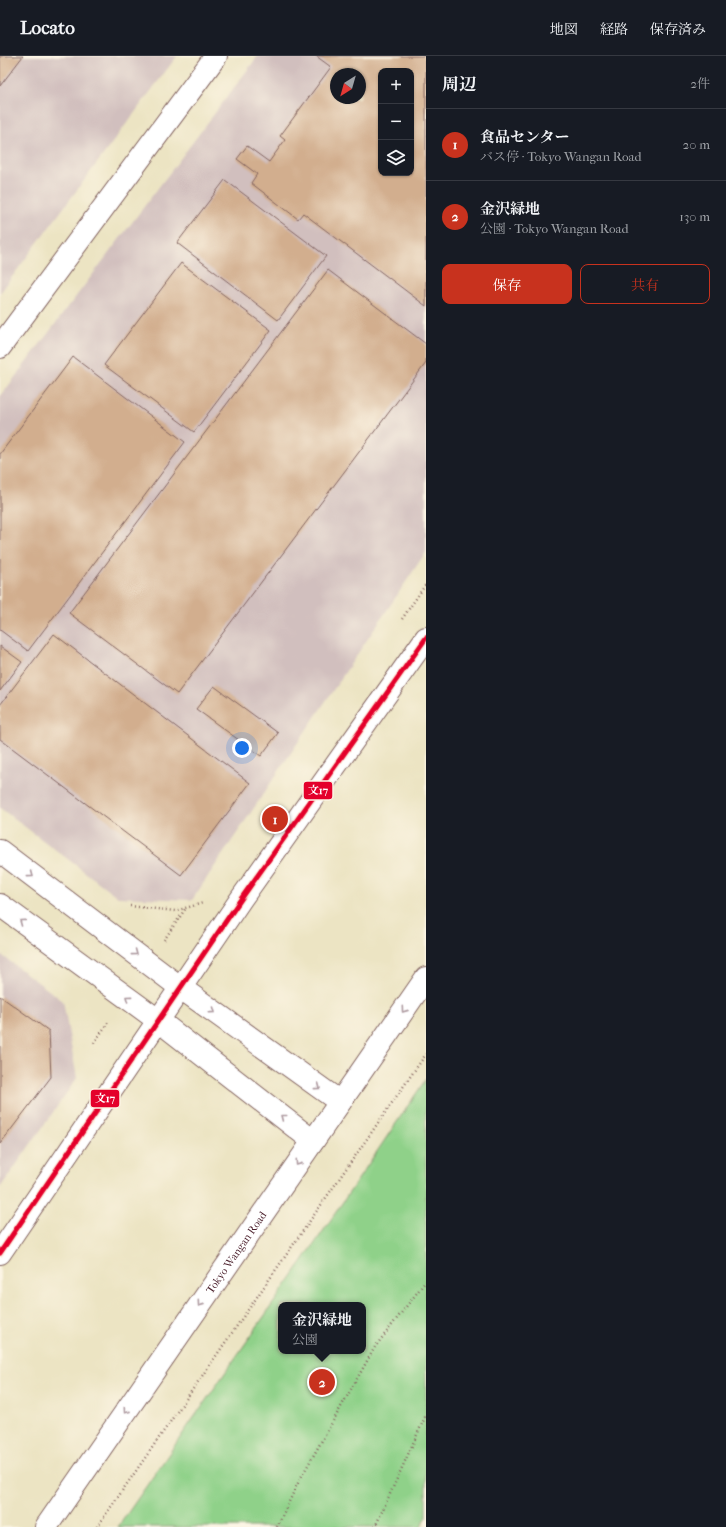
<!DOCTYPE html>
<html lang="ja">
<head>
<meta charset="utf-8">
<style>
	body { margin:0; font-family:"IM FELL French Canon","Noto Serif JP",serif; background:#242831; color:#f1f3f6 }
	.controls { position:absolute; right:12px; top:12px; display:grid; overflow:hidden; border-radius:8px; box-shadow:0 1px 3px #0004 }
	.controls button { width:36px; height:36px; display:grid; place-items:center; padding:0; border:0; border-bottom:1px solid #363941; background:#171b24; color:#f1f3f6; font:20px sans-serif }
	.compass { position:absolute; left:330px; top:12px; width:36px; height:36px; border-radius:50%; background:#171b24; box-shadow:0 1px 3px #0004; rotate:217deg }
	.you { position:absolute; left:242px; top:692px; width:14px; height:14px; margin:-10px; border:3px solid #fff; border-radius:50%; background:#1a73e8; box-shadow:0 0 0 6px #1a73e833 }
	.badge { display:grid; place-items:center; width:26px; height:26px; border-radius:50%; background:#c8321e; color:#fff; font-size:13px; font-weight:700 }
	.pin { position:absolute; translate:-50% -50%; border:2px solid #fff; box-shadow:0 1px 4px #0006 }
	.popup { position:absolute; left:278px; top:1246px; width:88px; height:52px; box-sizing:border-box; display:grid; place-content:center; border-radius:8px; background:#171b24; filter:drop-shadow(0 1px 3px #0005); font-size:13px; white-space:nowrap; color:#9ea1a6 }
	.popup b { font-size:15px; color:#f1f3f6 }
	.popup::after { content:''; position:absolute; left:50%; top:100%; margin-left:-8px; border:8px solid transparent; border-top-color:#171b24 }
	.list { margin:0; padding:0; list-style:none }
	h2 { display:flex; justify-content:space-between; align-items:center; height:52px; margin:0; padding:0 16px; font-size:17px }
	h2 small { font-size:13px; font-weight:400; color:#9ea1a6 }
	.list li { display:grid; grid-template-columns:26px 1fr auto; gap:12px; align-items:center; box-sizing:border-box; height:72px; padding:0 16px; border-top:1px solid #363941 }
	.list b { display:block; font-size:15px; white-space:nowrap }
	.list p { margin:0; font-size:13px; white-space:nowrap; color:#9ea1a6 }
	.list em { font-size:13px; font-style:normal; color:#9ea1a6 }
	.actions { display:flex; gap:8px; padding:12px 16px }
	.actions a { flex:1; padding:9px 0; border:1px solid #c8321e; border-radius:8px; text-align:center; font-size:14px; color:#c8321e }
	.actions .main { background:#c8321e; color:#fff }
	.icon { flex:none; width:22px; height:22px; fill:none; stroke:currentColor; stroke-width:2; stroke-linecap:round; stroke-linejoin:round }
	.map { position:relative; flex:none; width:426px; height:1471px; overflow:hidden }
	header { display:flex; align-items:center; gap:24px; box-sizing:border-box; height:56px; padding:0 20px; background:#171b24; border-bottom:1px solid #363941 }
	header strong { font-size:19px }
	nav { display:flex; gap:22px; margin-inline-start:auto; font-size:14px }
	main { display:flex }
	aside { flex:1; background:#171b24 }
	.map>svg:first-child { display:block }
	.industrial { fill:#d1bfbe; fill-rule:evenodd }
	.green { fill:#8fd189; stroke:#6c785a; fill-rule:evenodd }
	.building { fill:#d2ae8e; fill-rule:evenodd }
	.lines { fill:none; stroke-linecap:round; stroke-linejoin:round }
	.secondary-casing { stroke:#836460; stroke-width:24 }
	.highway-casing { stroke:#836460; stroke-width:24 }
	.path { stroke:#836460; stroke-width:2.5; stroke-dasharray:1 3; stroke-linecap:butt }
	.secondary { stroke:#fff; stroke-width:22 }
	.highway { stroke:#fff; stroke-width:22 }
	.bus-1-casing { stroke:#fcf5e5; stroke-width:8 }
	.bus-1 { stroke:#e4002b; stroke-width:5 }
	.oneway { stroke:#ae9aa0 }
	.labels { text-anchor:middle; stroke-width:3; stroke-linejoin:round; paint-order:stroke }
	.street-label { font-size:11px; fill:#4a1f2b; stroke:#fcf5e5 }
	.line-badge { stroke:#fcf5e5; stroke-width:1.5 }
	.badge-label { font-size:11px; text-anchor:middle; font-weight:bold; fill:#fff }
</style>
</head>
<body>
<header>
<strong>Locato</strong>
<nav><a>地図</a><a>経路</a><a>保存済み</a></nav>
</header>
<main>
<div class="map">
<svg width="426" height="1471" viewBox="0 0 426 1471">
	<rect width="100%" height="100%" fill="#fcf5e5"/>
	<filter id="ink" filterUnits="userSpaceOnUse"><feTurbulence type="fractalNoise" baseFrequency=".025" numOctaves="2"/><feDisplacementMap in="SourceGraphic" scale="8" xChannelSelector="R" yChannelSelector="G"/><feConvolveMatrix kernelMatrix="1 2 1 2 8 2 1 2 1" color-interpolation-filters="sRGB"/></filter>
	<filter id="wash" filterUnits="userSpaceOnUse"><feTurbulence type="fractalNoise" baseFrequency=".012" numOctaves="4" result="noise"/><feDisplacementMap in="SourceGraphic" scale="16" xChannelSelector="R" yChannelSelector="G"/><feGaussianBlur stdDeviation="0.9" result="paint"/><feColorMatrix in="noise" values="0 0 0 0 0 0 0 0 0 0 0 0 0 0 0 0 0 1.4 0 .05"/><feComposite in="paint" operator="in"/></filter>
	<g filter="url(#wash)">
		<rect width="100%" height="100%" fill="#ece4c3"/>
		<g class="industrial">
			<polygon points="0,0 177,0 0,237"/>
			<path d="M 258,0 L 426,0 L 426,496 L 192,844 L 118,841 L 0,752 L 0,341 ZM 381,15 L 411,15 L 411,117 L 381,117 ZM 336,18 L 360,18 L 360,42 L 336,42 Z"/>
			<polygon points="0,898 63,945 77,1022 0,1132"/>
		</g>
		<path class="green" d="M 426,1023 L 426,1462 L 421,1471 L 118,1471 L 313,1190 ZM 281,1249 L 363,1249 L 363,1295 L 281,1295 Z"/>
		<g id="blocks">
			<g class="building">
				<polygon points="0,0 23,0 0,30"/>
				<path d="M 316,0 L 426,0 L 426,250 L 303,157 L 298,163 L 251,127 L 257,118 L 237,103 L 247,90 L 269,106 L 285,84 L 280,80 L 331,11 ZM 381,15 L 411,15 L 411,117 L 381,117 ZM 336,18 L 360,18 L 360,42 L 336,42 Z"/>
				<polygon points="225,124 326,200 278,264 177,187"/>
				<polygon points="181,207 271,274 194,376 104,309"/>
				<polygon points="328,214 426,288 426,307 177,638 69,557"/>
				<polygon points="73,301 185,386 28,595 0,574 0,398"/>
				<polygon points="54,578 250,727 181,819 0,683 0,649"/>
				<polygon points="0,590 22,606 0,635"/>
				<polygon points="214,630 278,677 261,700 196,653"/>
				<polygon points="0,940 49,975 51,1021 0,1088"/>
			</g>
		</g>
	</g>
	<g filter="url(#ink)">
		<use href="#blocks" fill-opacity="0" stroke="#836460" stroke-width="1"/>
		<g class="lines">
			<g class="secondary-casing">
				<g id="secondary">
					<polyline points="0,291 216,0"/>
					<polyline points="0,795 181,932 340,1046"/>
					<polyline points="0,849 159,965 313,1085"/>
				</g>
			</g>
			<g class="highway-casing">
				<g id="highway">
					<polyline points="0,1197 241,843 426,582"/>
					<path id="s1" d="M 46,1471 L 426,922"/>
				</g>
			</g>
			<g class="path">
				<polyline points="402,563 426,528"/>
				<polyline points="130,850 175,855 203,847"/>
				<polyline points="164,884 186,852"/>
				<polyline points="94,987 109,965"/>
				<polyline points="97,1471 426,998"/>
				<polyline points="277,1471 299,1425 375,1291 426,1225"/>
				<polyline points="375,1471 426,1359"/>
			</g>
			<use href="#secondary" class="secondary"/>
			<use href="#highway" class="highway"/>
			<g class="bus-1-casing">
				<polyline id="bus-1" points="0,1197 241,843 426,582"/>
			</g>
			<use href="#bus-1" class="bus-1"/>
		</g>
		<defs><path id="oneway-chevron" d="M-2-3.5L2.5 0L-2 3.5" fill="none" stroke-width="1.6" stroke-linecap="round" stroke-linejoin="round"/></defs>
		<g class="oneway">
			<use href="#oneway-chevron" transform="translate(31 819) rotate(37)"/>
			<use href="#oneway-chevron" transform="translate(22 866) rotate(-144)"/>
			<use href="#oneway-chevron" transform="translate(135 897) rotate(37)"/>
			<use href="#oneway-chevron" transform="translate(128 942) rotate(-144)"/>
			<use href="#oneway-chevron" transform="translate(404 954) rotate(125)"/>
			<use href="#oneway-chevron" transform="translate(213 955) rotate(36)"/>
			<use href="#oneway-chevron" transform="translate(318 1031) rotate(36)"/>
			<use href="#oneway-chevron" transform="translate(283 1061) rotate(-142)"/>
			<use href="#oneway-chevron" transform="translate(298 1107) rotate(125)"/>
			<use href="#oneway-chevron" transform="translate(200 1248) rotate(125)"/>
			<use href="#oneway-chevron" transform="translate(126 1355) rotate(125)"/>
		</g>
	</g>
	<g class="labels">
		<g class="street-label">
			<text dy="4" stroke="none"><textPath href="#s1" startOffset="334">Tokyo Wangan Road</textPath></text>
		</g>
	</g>
	<g class="line-badge">
		<rect x="303" y="725" width="30" height="19" rx="4" fill="#e4002b"/>
		<rect x="90" y="1033" width="30" height="19" rx="4" fill="#e4002b"/>
	</g>
	<g class="badge-label">
		<text x="318" y="738">文17</text>
		<text x="105" y="1046">文17</text>
	</g>
</svg>
<div class="controls">
<button>+</button>
<button>−</button>
<button><svg class="icon" aria-label="layers" viewBox="0 0 24 24"><path d="M12 4l9 5-9 5-9-5zM3 14l9 5 9-5"/></svg></button>
</div>
<svg class="compass" viewBox="-18 -18 36 36"><path d="M0-13l5 13h-10z" fill="#e53935"/><path d="M0 13l5-13h-10z" fill="#9ea1a6"/></svg>
<div class="you"></div>
<div class="pin badge" style="left:275px;top:763px">1</div>
<div class="pin badge" style="left:322px;top:1326px">2</div>
<div class="popup"><b>金沢緑地</b>公園</div>
</div>
<aside>
<h2>周辺<small>2件</small></h2>
<ul class="list">
<li><span class="badge">1</span><div><b>食品センター</b><p>バス停 · Tokyo Wangan Road</p></div><em>20 m</em></li>
<li><span class="badge">2</span><div><b>金沢緑地</b><p>公園 · Tokyo Wangan Road</p></div><em>130 m</em></li>
</ul>
<div class="actions"><a class="main">保存</a><a>共有</a></div>
</aside>
</main>
</body>
</html>
